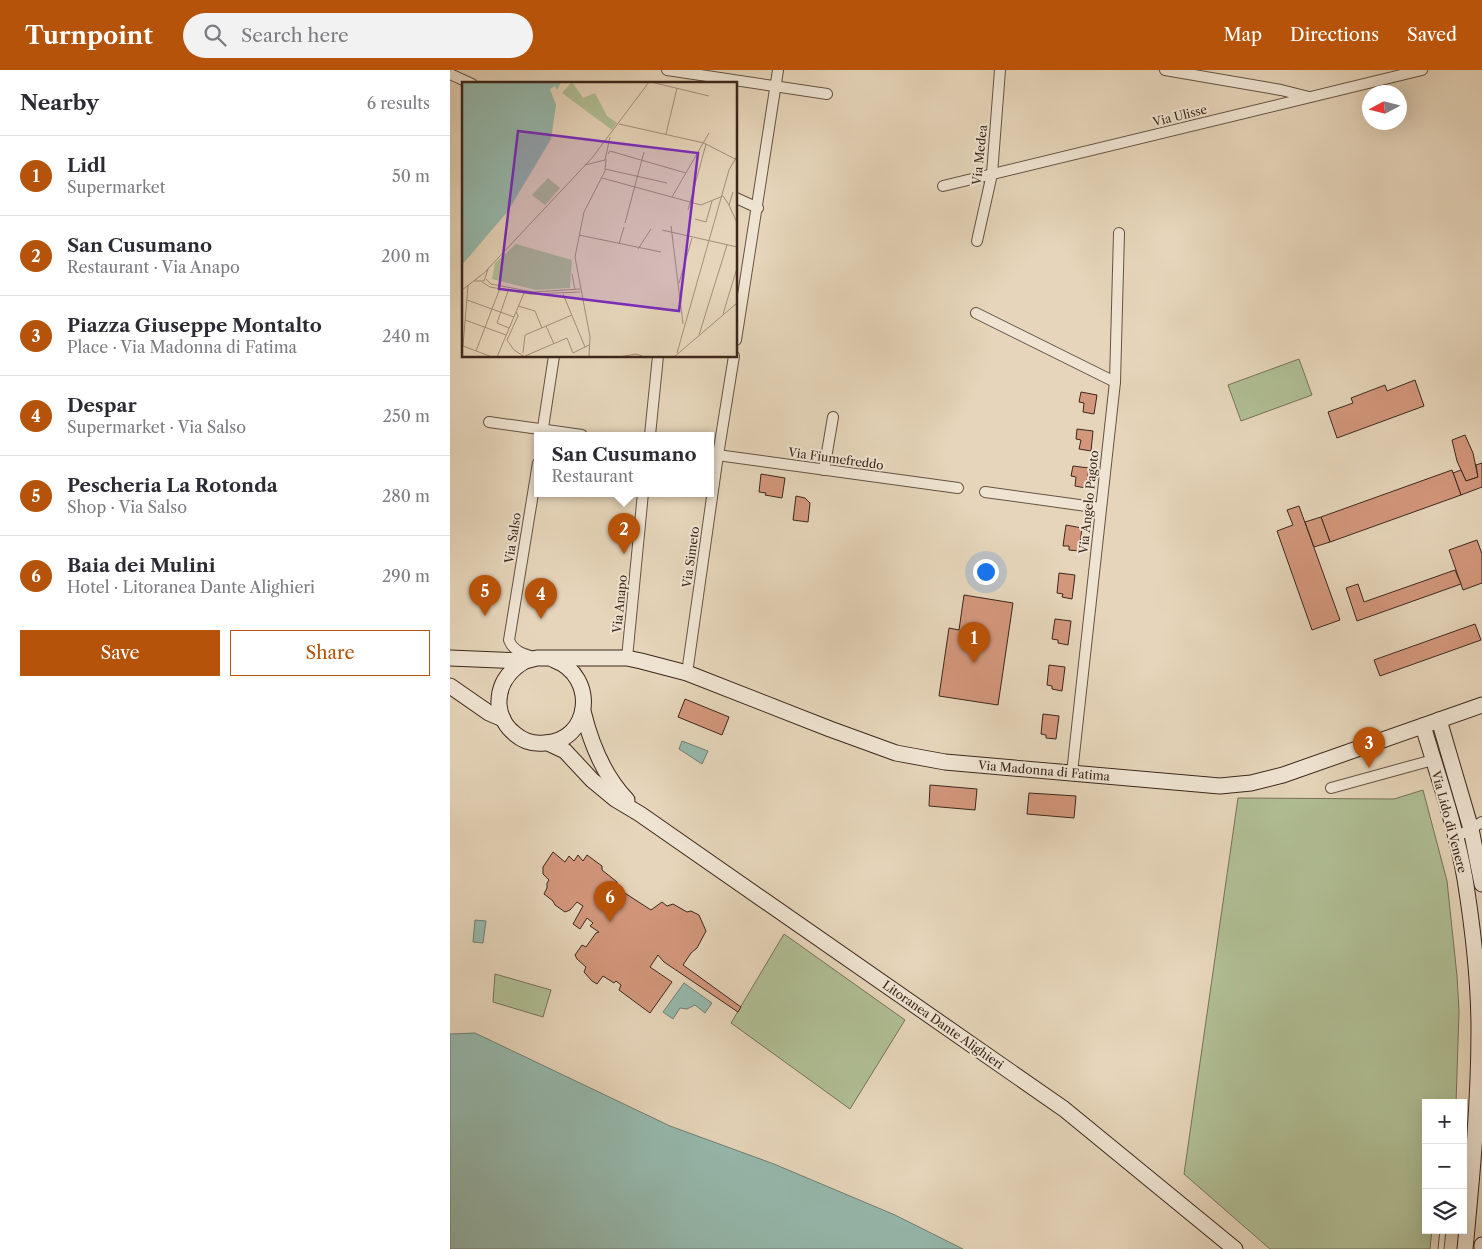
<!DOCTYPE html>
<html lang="en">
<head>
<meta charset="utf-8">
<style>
	body { margin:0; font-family:"Libre Caslon Text",serif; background:#f2f2f3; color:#2b2b33 }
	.controls { position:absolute; right:15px; bottom:15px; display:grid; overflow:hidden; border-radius:0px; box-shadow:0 5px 20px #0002 }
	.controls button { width:45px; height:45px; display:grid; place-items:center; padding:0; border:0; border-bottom:1px solid #e1e1e2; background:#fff; color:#2b2b33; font:25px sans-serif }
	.compass { position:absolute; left:912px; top:15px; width:45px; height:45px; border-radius:50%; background:#fff; box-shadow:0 5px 20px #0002; rotate:263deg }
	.you { position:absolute; left:535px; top:501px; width:18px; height:18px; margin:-12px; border:4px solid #fff; border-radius:50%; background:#1a73e8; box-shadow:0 0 0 8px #1a73e833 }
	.badge { display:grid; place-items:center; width:32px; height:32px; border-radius:50%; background:#b45309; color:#fff; font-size:16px; font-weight:700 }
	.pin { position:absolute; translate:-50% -41px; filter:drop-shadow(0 1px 2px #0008) }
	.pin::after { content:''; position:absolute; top:26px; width:18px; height:15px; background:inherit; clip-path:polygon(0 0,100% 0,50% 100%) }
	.popup { position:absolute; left:84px; top:362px; width:180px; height:65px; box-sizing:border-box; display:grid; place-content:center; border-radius:0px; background:#fff; filter:drop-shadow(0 1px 4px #0005); font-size:16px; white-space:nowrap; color:#7c7c81 }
	.popup b { font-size:19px; color:#2b2b33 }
	.popup::after { content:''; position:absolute; left:50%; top:100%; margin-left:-10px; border:10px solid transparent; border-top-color:#fff }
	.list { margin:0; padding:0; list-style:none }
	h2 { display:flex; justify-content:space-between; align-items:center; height:65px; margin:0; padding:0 20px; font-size:21px }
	h2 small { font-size:16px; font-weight:400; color:#7c7c81 }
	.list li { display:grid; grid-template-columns:32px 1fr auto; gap:15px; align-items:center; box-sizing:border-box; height:80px; padding:0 20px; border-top:1px solid #e1e1e2 }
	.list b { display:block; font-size:19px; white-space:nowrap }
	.list p { margin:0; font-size:16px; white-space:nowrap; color:#7c7c81 }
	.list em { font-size:16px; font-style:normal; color:#7c7c81 }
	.actions { display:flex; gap:10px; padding:15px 20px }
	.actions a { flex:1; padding:11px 0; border:1px solid #b45309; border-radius:0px; text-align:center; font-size:18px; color:#b45309 }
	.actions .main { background:#b45309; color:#fff }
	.icon { flex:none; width:28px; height:28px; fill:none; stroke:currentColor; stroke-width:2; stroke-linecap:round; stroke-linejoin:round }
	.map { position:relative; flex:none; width:1032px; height:1179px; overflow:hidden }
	header { display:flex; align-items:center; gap:30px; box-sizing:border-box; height:70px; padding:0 25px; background:#b45309; color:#fff }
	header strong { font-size:24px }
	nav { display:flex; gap:28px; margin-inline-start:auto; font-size:18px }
	.search { width:350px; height:45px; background:#f2f2f3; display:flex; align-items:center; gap:12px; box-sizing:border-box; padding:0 18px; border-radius:28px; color:#7c7c81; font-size:19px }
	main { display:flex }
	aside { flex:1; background:#fff }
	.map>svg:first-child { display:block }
	.green { fill:#b0be94; stroke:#767258 }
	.water { fill:#96b9ad; stroke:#727f73 }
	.building { fill:#d3977c; stroke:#3c271b }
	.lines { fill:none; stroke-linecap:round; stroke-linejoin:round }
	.lane-casing { stroke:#665243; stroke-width:7 }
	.street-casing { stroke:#665243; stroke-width:12 }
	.secondary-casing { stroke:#3c271b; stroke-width:17 }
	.lane { stroke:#efe4d2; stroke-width:5 }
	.street { stroke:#efe4d2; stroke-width:10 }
	.secondary { stroke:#efe4d2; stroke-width:15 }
	.labels { text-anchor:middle; stroke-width:4; stroke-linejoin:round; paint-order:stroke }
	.street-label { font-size:12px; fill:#3c271b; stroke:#efe4d2 }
	.inset-road { fill:none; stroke:#a28f7a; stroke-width:1 }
	.view { fill:#7b2cbf; fill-opacity:0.15; stroke:#7b2cbf; stroke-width:2.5 }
	.inset-edge { fill:none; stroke:#3c271b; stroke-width:2.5 }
</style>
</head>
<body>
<header>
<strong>Turnpoint</strong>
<div class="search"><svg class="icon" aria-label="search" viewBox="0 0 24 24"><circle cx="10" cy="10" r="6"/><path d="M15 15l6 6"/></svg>Search here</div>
<nav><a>Map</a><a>Directions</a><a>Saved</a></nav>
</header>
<main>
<aside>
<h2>Nearby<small>6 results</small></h2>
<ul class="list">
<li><span class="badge">1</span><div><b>Lidl</b><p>Supermarket</p></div><em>50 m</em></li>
<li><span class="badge">2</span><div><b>San Cusumano</b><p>Restaurant · Via Anapo</p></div><em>200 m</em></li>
<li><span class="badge">3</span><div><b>Piazza Giuseppe Montalto</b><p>Place · Via Madonna di Fatima</p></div><em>240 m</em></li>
<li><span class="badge">4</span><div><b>Despar</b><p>Supermarket · Via Salso</p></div><em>250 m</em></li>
<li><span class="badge">5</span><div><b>Pescheria La Rotonda</b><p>Shop · Via Salso</p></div><em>280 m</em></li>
<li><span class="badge">6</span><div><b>Baia dei Mulini</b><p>Hotel · Litoranea Dante Alighieri</p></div><em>290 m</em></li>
</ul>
<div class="actions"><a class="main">Save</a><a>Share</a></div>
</aside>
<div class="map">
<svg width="1032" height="1179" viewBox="0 0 1032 1179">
	<rect width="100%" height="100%" fill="#e6d5ba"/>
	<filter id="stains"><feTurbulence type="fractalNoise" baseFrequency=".004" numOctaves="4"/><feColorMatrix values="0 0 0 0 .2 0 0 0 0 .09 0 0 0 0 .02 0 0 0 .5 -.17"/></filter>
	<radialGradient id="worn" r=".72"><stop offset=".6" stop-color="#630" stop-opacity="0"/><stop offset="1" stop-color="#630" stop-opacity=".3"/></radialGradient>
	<g class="green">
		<polygon points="849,289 862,325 791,351 778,315"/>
		<polygon points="973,720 997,811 1007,906 1009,942 1006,1033 976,1033 976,1160 982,1160 980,1179 820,1179 734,1104 788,728 944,729"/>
		<polygon points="334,864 455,950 400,1039 281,953"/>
		<polygon points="45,904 101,920 93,947 43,932"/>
	</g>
	<g class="water">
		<polygon points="232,671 258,681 252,694 229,679"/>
		<polygon points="25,850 36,851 33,873 23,872"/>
		<polygon points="234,913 262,933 255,943 245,935 237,939 230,938 223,949 213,942"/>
		<polygon points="25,963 220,1056 324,1094 445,1145 513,1179 0,1179 0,964"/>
	</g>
	<g class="building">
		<polygon points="965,310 974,336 887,368 878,342 903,333 901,328 935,315 937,321"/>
		<polygon points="631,322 647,325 644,344 633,342 634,333 629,332"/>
		<polygon points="627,359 643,361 641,381 629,379 631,370 626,369"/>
		<polygon points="1015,365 1023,383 1028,407 1016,411 1007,391 1002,370"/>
		<polygon points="1032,393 1032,417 1011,425 1003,403 1011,400 1016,411 1028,407 1026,395"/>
		<polygon points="623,396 639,398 636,418 625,416 626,407 621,406"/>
		<polygon points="1002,400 1011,425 880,472 871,447"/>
		<polygon points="311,404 335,408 332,428 315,425 316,423 309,422"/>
		<polygon points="346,426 355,428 360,433 358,452 343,450"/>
		<polygon points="849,436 890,550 862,560 827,461 843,455 837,440"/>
		<polygon points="871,447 880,472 864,477 855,452"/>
		<polygon points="616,455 632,458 629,481 619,480 619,476 613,476"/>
		<polygon points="1027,470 1032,484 1032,513 1013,520 999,480"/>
		<polygon points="1005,500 1011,514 907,551 896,518 908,514 914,532"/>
		<polygon points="609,503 625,505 622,529 612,527 613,524 607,523"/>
		<polygon points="514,525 563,533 548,635 489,626 499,558 509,560"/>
		<polygon points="605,549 621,551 618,575 608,573 608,570 602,569"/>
		<polygon points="1025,554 1031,570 930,606 924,590"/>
		<polygon points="599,595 615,597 612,621 602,619 602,616 597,615"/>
		<polygon points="235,629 279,647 272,665 228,647"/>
		<polygon points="593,644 609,646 606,669 596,668 596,665 591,664"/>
		<polygon points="480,715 527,719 525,740 479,736"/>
		<polygon points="579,723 626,726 624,748 577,744"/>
		<polygon points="103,782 115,792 119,786 124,791 128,785 133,791 137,785 152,796 152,800 167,812 167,818 201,840 212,832 217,836 223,834 237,842 241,841 249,845 256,861 247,878 241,883 233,895 291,937 288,942 214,892 208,885 200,897 222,912 200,943 169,920 171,915 166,911 164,913 153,906 147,914 142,911 134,902 136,897 127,889 125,885 132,875 136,877 146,863 149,862 140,856 143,853 137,848 130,859 123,854 133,836 127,832 120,840 115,842 105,835 103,831 94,824 97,818 97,813 99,810 93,804 93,797"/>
	</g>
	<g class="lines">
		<g class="lane-casing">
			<polyline id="lane" points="991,1179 993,1160"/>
		</g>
		<g class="street-casing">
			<g id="street">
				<polyline points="217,0 377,24"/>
				<polyline points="715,0 831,20 859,27"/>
				<polyline points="0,4 22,14"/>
				<polyline points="493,116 972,0"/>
				<polyline points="286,128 308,138"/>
				<polyline points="527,171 542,104 550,0"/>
				<polyline points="526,243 665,312"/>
				<polyline points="286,270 328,0"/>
				<polyline points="39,352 132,365"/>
				<polyline points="92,364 104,286"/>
				<polyline points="200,365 208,286"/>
				<polyline points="260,384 508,418"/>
				<polyline points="374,400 383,347"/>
				<polyline points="535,422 651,438"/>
				<path d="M 84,587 C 73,584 63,581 59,570 L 88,393"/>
				<polyline points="177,588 193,423"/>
				<polyline points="237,603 268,385 284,286"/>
				<polyline points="622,703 665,312 669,163"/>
				<polyline points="881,718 983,690"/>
				<polyline points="1005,768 1032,752"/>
			</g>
		</g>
		<g class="secondary-casing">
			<g id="secondary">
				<polyline points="0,588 75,591 87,588 177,588 191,591 237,603 380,659 446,683 495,692 770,716 801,713 833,705 1032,635"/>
				<path d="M 75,591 C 58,601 48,615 49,635 C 50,646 56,657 65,664 C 73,671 84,674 94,673 C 141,672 148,606 104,590"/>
				<polyline points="0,616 39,643 53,649"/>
				<path d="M 133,641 C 141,674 154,706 177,730"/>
				<polyline points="989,650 1021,759 1032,814"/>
				<path d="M 973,656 C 988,706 1006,757 1015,809 C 1023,859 1029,910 1029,960 C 1029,1033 1022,1106 1015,1179"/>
				<polyline points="98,673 115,681 142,710 165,729 190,744 614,1039 785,1179"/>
				<polyline points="1032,1179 1032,1175"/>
			</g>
		</g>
		<use href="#lane" class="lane"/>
		<use href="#street" class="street"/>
		<use href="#secondary" class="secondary"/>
	</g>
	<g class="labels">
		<g class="street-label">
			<text transform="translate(730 46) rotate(-14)" y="4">Via Ulisse</text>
			<text transform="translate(530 85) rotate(-84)" y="4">Via Medea</text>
			<text transform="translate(386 389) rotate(8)" y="4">Via Fiumefreddo</text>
			<text transform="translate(639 432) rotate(-84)" y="4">Via Angelo Pagoto</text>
			<text transform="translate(63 468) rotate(-81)" y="4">Via Salso</text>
			<text transform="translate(241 487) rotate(-82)" y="4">Via Simeto</text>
			<text transform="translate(170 534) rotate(-84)" y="4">Via Anapo</text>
			<text transform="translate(594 701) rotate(5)" y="4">Via Madonna di Fatima</text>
			<text transform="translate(999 752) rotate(75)" y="4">Via Lido di Venere</text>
			<text transform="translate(493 955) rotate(35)" y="4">Litoranea Dante Alighieri</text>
		</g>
	</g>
	<g transform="translate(12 12)">
		<rect width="275" height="275" fill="#e6d5ba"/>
		<path d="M 110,0 L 121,16 L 133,11 L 145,34 L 155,41 L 150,48 L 100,11 ZM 86,96 L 98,106 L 83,123 L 70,113 ZM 54,162 L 110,178 L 108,206 L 74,208 L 30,197 L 33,181 Z" fill="#b0be94"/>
		<path d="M 0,0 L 99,0 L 95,8 L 93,4 L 88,7 L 94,23 L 89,57 L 46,129 L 0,183 Z" fill="#96b9ad"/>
		<path class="inset-road" d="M 189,0 L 247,14M 157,42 L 242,61 L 275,78M 204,52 L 215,6M 146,72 L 148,69 L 224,91M 123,83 L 143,78 L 148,55M 143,87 L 205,101M 140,96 L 239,123 L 261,114 L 267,123M 271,110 L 267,123 L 275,141M 210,115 L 247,51M 226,128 L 244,62M 233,137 L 244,140 L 250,119M 163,141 L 182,70M 209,144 L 221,242M 200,148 L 275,165M 117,153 L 199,170M 157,162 L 162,145M 176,167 L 189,147M 110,192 L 113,208M 24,197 L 29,202 L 71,210 L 118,207M 12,199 L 22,199 L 26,187M 20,200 L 28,205 L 68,212 L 118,210M 217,201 L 230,156M 0,208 L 22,191 L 130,76 L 187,0M 46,209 L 35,241 L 47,246M 101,212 L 123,265M 5,218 L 52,235M 56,224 L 73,229 L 80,246M 261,232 L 275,186M 3,238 L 44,253M 84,244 L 92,262M 237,253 L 265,163M 45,258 L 56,234 L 54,230M 45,258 L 52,268 L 63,275M 1,264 L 6,203M 1,264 L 30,275M 14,269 L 38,206M 61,271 L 63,253 L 110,233M 215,271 L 267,88 L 275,74M 63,274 L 105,256 L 111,271 L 127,263M 35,275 L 62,211M 127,275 L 128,255 L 113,175 L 122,130 L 143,89 L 144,77M 157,275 L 174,272 L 183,275M 212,275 L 275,221"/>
		<path class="view" d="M 56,49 L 236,71 L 217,229 L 37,207 Z"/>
		<rect width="275" height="275" class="inset-edge"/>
	</g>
	<rect width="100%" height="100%" filter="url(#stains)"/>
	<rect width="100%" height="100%" fill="url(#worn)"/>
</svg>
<div class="controls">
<button>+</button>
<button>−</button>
<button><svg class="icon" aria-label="layers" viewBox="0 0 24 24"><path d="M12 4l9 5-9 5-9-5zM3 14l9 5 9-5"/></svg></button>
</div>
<svg class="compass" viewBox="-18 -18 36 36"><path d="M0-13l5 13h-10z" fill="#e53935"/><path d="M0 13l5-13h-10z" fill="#7c7c81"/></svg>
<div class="you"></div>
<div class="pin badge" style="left:524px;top:593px">1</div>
<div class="pin badge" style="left:174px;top:484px">2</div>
<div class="popup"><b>San Cusumano</b>Restaurant</div>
<div class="pin badge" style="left:919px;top:698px">3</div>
<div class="pin badge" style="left:91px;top:549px">4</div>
<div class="pin badge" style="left:35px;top:546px">5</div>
<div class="pin badge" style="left:160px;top:852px">6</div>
</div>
</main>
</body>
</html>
